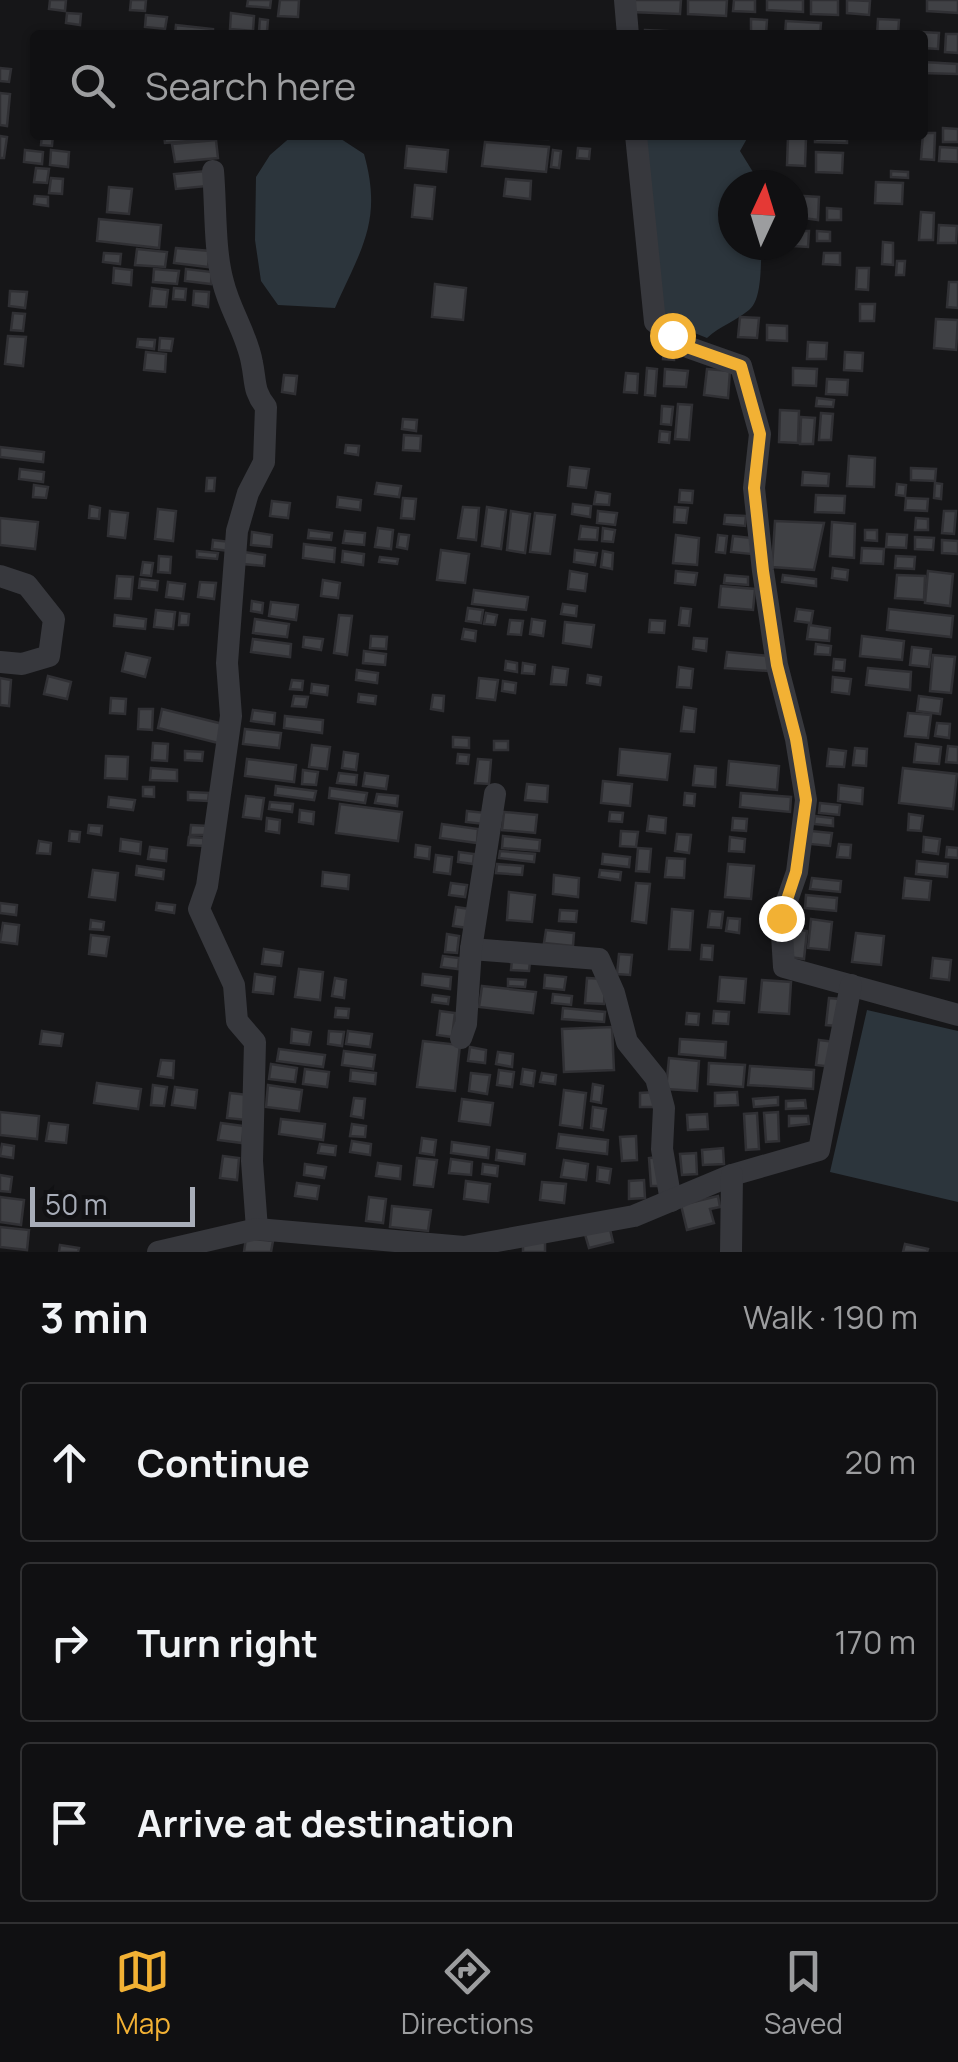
<!DOCTYPE html>
<html lang="en">
<head>
<meta charset="utf-8">
<style>
	body { margin:0; font-family:Manrope,sans-serif; background:#1e1e20; color:#f1f3f6 }
	.compass { position:absolute; left:718px; top:170px; width:90px; height:90px; border-radius:50%; background:#101012; box-shadow:0 2px 8px #0004; rotate:4deg }
	.scale { position:absolute; left:30px; bottom:25px; width:165px; box-sizing:border-box; padding-left:10px; border:5px solid #a8adb8; border-top:0; font-size:28px; line-height:35px; white-space:nowrap; color:#a8adb8; -webkit-text-stroke:8px #111113; paint-order:stroke }
	.stop { position:absolute; width:30px; height:30px; margin:-22px; border:8px solid #f2b134; border-radius:50%; background:#fff }
	.stop.end { background:#f2b134; border-color:#fff; box-shadow:0 2px 10px #0008 }
	.list { margin:0; padding:0; list-style:none }
	h2 { display:flex; justify-content:space-between; align-items:center; height:130px; margin:0; padding:0 40px; font-size:42px }
	h2 small { font-size:32px; font-weight:400; color:#9c9d9f }
	.list li { display:grid; grid-template-columns:65px 1fr auto; gap:30px; align-items:center; box-sizing:border-box; height:160px; margin:0 20px 20px; padding:0 20px; border:2px solid #303032; border-radius:10px }
	.list b { display:block; font-size:38px; white-space:nowrap }
	.list em { font-size:32px; font-style:normal; color:#9c9d9f }
	.icon { flex:none; width:55px; height:55px; fill:none; stroke:currentColor; stroke-width:2; stroke-linecap:round; stroke-linejoin:round }
	.map { position:relative; flex:none; width:958px; height:1252px; overflow:hidden }
	.search { position:absolute; background:#101012; box-shadow:0 2px 8px #0004; left:30px; right:30px; top:30px; height:110px; display:flex; align-items:center; gap:25px; box-sizing:border-box; padding:0 35px; border-radius:10px; color:#9c9d9f; font-size:38px }
	.sheet { height:670px; background:#101012 }
	nav { display:flex; justify-content:space-around; align-items:center; box-sizing:border-box; height:140px; border-top:2px solid #303032; background:#101012; font-size:28px; color:#9c9d9f }
	nav a { display:grid; justify-items:center; gap:5px }
	nav .on { color:#f2b134 }
	.map>svg:first-child { display:block }
	.water { fill:#2c353c }
	.building { fill:#404145; stroke:#303034; stroke-width:2.5 }
	.lines { fill:none; stroke-linecap:round; stroke-linejoin:round }
	.minor { stroke:#37383d; stroke-width:22 }
	.route { stroke:#f2b134; stroke-width:12 }
</style>
</head>
<body>
<div class="map">
<svg width="958" height="1252" viewBox="0 0 958 1252">
	<rect width="100%" height="100%" fill="#161618"/>
	<g class="water">
		<path d="M 293,135 L 338,137 L 364,154 C 383,221 361,249 335,308 L 278,305 L 261,281 L 255,240 L 256,177 L 270,155 Z"/>
		<path d="M 644,135 L 749,135 L 740,151 L 761,185 L 733,185 L 733,245 L 762,245 C 760,262 763,299 749,310 C 736,321 720,326 707,338 L 682,328 L 659,313 Z"/>
		<polygon points="867,1010 958,1031 958,1202 830,1172"/>
	</g>
	<g class="building">
		<polygon points="50,0 66,0 65,11 49,9"/>
		<polygon points="131,0 146,0 145,11 130,10"/>
		<polygon points="248,0 271,0 270,8 247,6"/>
		<polygon points="280,0 299,0 298,17 278,16"/>
		<polygon points="632,0 681,0 680,14 631,12"/>
		<polygon points="688,0 727,0 726,16 688,14"/>
		<polygon points="734,0 755,0 755,12 733,11"/>
		<polygon points="767,0 803,0 803,12 767,10"/>
		<polygon points="811,0 838,0 838,15 811,14"/>
		<polygon points="847,0 870,1 869,15 847,13"/>
		<polygon points="927,0 958,0 958,13 927,11"/>
		<polygon points="67,13 81,14 80,25 66,23"/>
		<polygon points="231,13 254,16 253,31 230,29"/>
		<polygon points="146,15 167,17 165,29 145,27"/>
		<polygon points="260,19 268,20 267,32 259,31"/>
		<polygon points="751,19 767,20 766,35 751,35"/>
		<polygon points="878,19 899,20 898,35 877,35"/>
		<polygon points="786,21 821,23 820,35 785,35"/>
		<polygon points="176,25 213,29 213,35 175,35"/>
		<polygon points="645,30 724,34 724,35 645,35"/>
		<polygon points="921,32 939,33 938,49 923,48"/>
		<polygon points="946,34 958,34 958,53 945,52"/>
		<polygon points="923,62 957,64 957,74 923,73"/>
		<polygon points="0,68 11,69 9,82 0,81"/>
		<polygon points="0,93 10,94 7,126 0,125"/>
		<polygon points="943,128 958,129 958,142 943,142"/>
		<polygon points="923,133 935,133 934,160 921,159"/>
		<polygon points="42,135 53,135 52,146 41,145"/>
		<polygon points="164,135 202,135 202,140 165,143"/>
		<polygon points="496,135 548,135 548,139 496,138"/>
		<polygon points="815,135 847,135 847,143 815,142"/>
		<polygon points="0,136 7,137 4,158 0,158"/>
		<polygon points="788,137 806,138 805,166 787,165"/>
		<polygon points="216,140 218,158 175,162 172,144"/>
		<polygon points="485,142 549,147 546,172 482,166"/>
		<polygon points="407,146 448,150 446,172 405,168"/>
		<polygon points="940,147 958,148 958,162 939,161"/>
		<polygon points="578,148 590,149 589,159 577,158"/>
		<polygon points="25,150 43,152 42,164 24,162"/>
		<polygon points="51,150 69,152 68,167 50,165"/>
		<polygon points="553,150 561,151 559,168 551,167"/>
		<polygon points="816,152 843,153 842,173 816,172"/>
		<polygon points="36,168 49,169 47,183 34,182"/>
		<polygon points="206,171 208,186 176,189 174,174"/>
		<polygon points="891,171 908,172 908,178 891,177"/>
		<polygon points="51,178 63,179 62,194 49,193"/>
		<polygon points="506,179 531,181 530,199 504,196"/>
		<polygon points="876,182 903,183 902,204 875,203"/>
		<polygon points="415,185 435,187 432,219 412,217"/>
		<polygon points="109,187 132,189 129,214 107,212"/>
		<polygon points="35,196 48,197 48,206 34,204"/>
		<polygon points="804,196 819,197 818,220 803,218"/>
		<polygon points="827,208 841,209 841,220 827,220"/>
		<polygon points="921,212 934,213 933,240 919,240"/>
		<polygon points="99,219 161,225 159,248 97,241"/>
		<polygon points="939,225 957,226 956,243 938,243"/>
		<polygon points="793,231 809,231 808,247 775,245 793,245"/>
		<polygon points="817,231 830,232 830,241 817,241"/>
		<polygon points="883,242 893,243 893,265 882,264"/>
		<polygon points="176,248 210,251 208,267 174,263"/>
		<polygon points="137,249 167,252 165,267 135,265"/>
		<polygon points="104,253 121,254 120,264 103,262"/>
		<polygon points="824,253 840,253 840,265 823,264"/>
		<polygon points="897,261 905,261 904,275 896,275"/>
		<polygon points="114,268 132,270 131,285 113,283"/>
		<polygon points="857,268 869,268 868,290 856,289"/>
		<polygon points="154,269 179,271 177,284 153,282"/>
		<polygon points="186,269 212,272 211,284 185,281"/>
		<polygon points="949,282 958,282 958,308 947,307"/>
		<polygon points="435,284 466,288 463,320 432,317"/>
		<polygon points="152,288 168,290 166,307 150,306"/>
		<polygon points="174,288 186,289 185,300 173,299"/>
		<polygon points="10,291 27,292 25,308 9,306"/>
		<polygon points="194,291 209,292 208,307 193,305"/>
		<polygon points="860,304 875,304 874,321 860,321"/>
		<polygon points="13,313 25,314 23,331 11,330"/>
		<polygon points="740,317 759,318 757,338 738,337"/>
		<polygon points="936,319 958,320 956,350 934,348"/>
		<polygon points="767,325 787,326 787,341 767,340"/>
		<polygon points="8,336 26,337 23,366 5,364"/>
		<polygon points="160,338 173,339 171,351 159,350"/>
		<polygon points="138,339 155,340 154,349 137,347"/>
		<polygon points="808,342 827,343 826,359 807,359"/>
		<polygon points="664,348 674,349 674,360 663,359"/>
		<polygon points="146,352 166,354 165,372 144,370"/>
		<polygon points="845,352 863,353 862,371 844,370"/>
		<polygon points="647,368 657,369 655,396 645,395"/>
		<polygon points="793,368 817,369 816,386 793,385"/>
		<polygon points="665,369 688,371 686,387 664,386"/>
		<polygon points="707,369 730,371 728,398 704,395"/>
		<polygon points="626,373 638,374 637,393 624,392"/>
		<polygon points="284,375 297,376 295,394 282,392"/>
		<polygon points="827,379 848,380 847,395 826,394"/>
		<polygon points="817,398 834,400 833,407 816,406"/>
		<polygon points="678,404 692,405 689,440 675,439"/>
		<polygon points="662,406 673,407 671,425 661,424"/>
		<polygon points="780,410 799,411 798,443 779,442"/>
		<polygon points="821,413 833,414 831,440 819,440"/>
		<polygon points="801,417 815,418 813,444 800,444"/>
		<polygon points="403,419 417,420 416,431 402,429"/>
		<polygon points="660,431 670,432 669,443 659,442"/>
		<polygon points="404,435 421,436 420,451 403,450"/>
		<polygon points="346,445 359,446 358,455 345,453"/>
		<polygon points="0,447 44,452 43,462 0,457"/>
		<polygon points="849,456 875,458 874,487 847,486"/>
		<polygon points="570,467 589,469 586,488 568,486"/>
		<polygon points="911,468 936,469 935,481 911,480"/>
		<polygon points="20,469 44,472 43,482 19,479"/>
		<polygon points="803,472 829,474 828,486 802,485"/>
		<polygon points="207,478 215,478 214,491 206,491"/>
		<polygon points="377,483 401,486 399,497 375,494"/>
		<polygon points="935,483 942,484 941,499 934,498"/>
		<polygon points="897,484 906,485 905,496 896,495"/>
		<polygon points="34,485 48,487 46,498 33,497"/>
		<polygon points="680,490 693,491 692,503 679,502"/>
		<polygon points="596,492 610,494 609,505 594,504"/>
		<polygon points="816,495 845,496 844,513 815,512"/>
		<polygon points="338,497 361,500 360,510 337,507"/>
		<polygon points="403,498 416,499 414,519 401,518"/>
		<polygon points="906,498 928,499 927,511 905,510"/>
		<polygon points="272,501 290,503 288,518 270,516"/>
		<polygon points="573,504 591,506 590,517 572,514"/>
		<polygon points="90,506 100,508 99,519 89,518"/>
		<polygon points="463,507 479,508 476,540 458,538"/>
		<polygon points="487,507 506,510 501,549 482,546"/>
		<polygon points="675,507 688,508 686,523 674,522"/>
		<polygon points="158,509 176,511 173,541 155,539"/>
		<polygon points="110,511 128,513 125,538 108,536"/>
		<polygon points="511,511 530,514 525,553 507,550"/>
		<polygon points="598,511 617,513 615,525 597,523"/>
		<polygon points="944,511 956,511 954,534 942,533"/>
		<polygon points="535,513 555,515 550,554 530,552"/>
		<polygon points="725,515 746,516 745,526 724,524"/>
		<polygon points="0,518 38,522 35,549 0,545"/>
		<polygon points="916,518 928,519 928,530 915,530"/>
		<polygon points="775,521 824,523 814,570 772,567"/>
		<polygon points="832,522 855,524 854,558 830,556"/>
		<polygon points="581,526 598,528 597,540 579,539"/>
		<polygon points="378,528 393,530 391,549 375,547"/>
		<polygon points="603,528 615,530 613,542 602,541"/>
		<polygon points="309,530 332,533 331,540 308,538"/>
		<polygon points="865,530 877,530 877,541 865,540"/>
		<polygon points="345,531 365,533 364,545 343,543"/>
		<polygon points="252,532 272,535 271,547 251,545"/>
		<polygon points="399,534 409,535 407,549 397,547"/>
		<polygon points="887,534 907,535 906,548 886,547"/>
		<polygon points="676,535 699,538 697,565 673,563"/>
		<polygon points="718,535 727,536 725,553 716,552"/>
		<polygon points="733,536 752,538 751,554 731,552"/>
		<polygon points="915,537 934,538 933,550 915,549"/>
		<polygon points="213,540 231,542 230,551 212,549"/>
		<polygon points="942,540 958,541 958,554 942,553"/>
		<polygon points="304,544 335,548 334,562 303,558"/>
		<polygon points="862,548 884,549 883,564 861,563"/>
		<polygon points="441,550 469,554 465,583 437,580"/>
		<polygon points="575,550 597,553 595,565 574,562"/>
		<polygon points="197,551 218,553 217,559 197,557"/>
		<polygon points="343,551 364,554 363,565 342,562"/>
		<polygon points="603,551 613,553 612,569 601,567"/>
		<polygon points="244,552 265,555 264,566 243,564"/>
		<polygon points="159,556 171,557 170,573 158,572"/>
		<polygon points="896,556 915,557 914,569 895,568"/>
		<polygon points="380,557 398,559 397,564 379,562"/>
		<polygon points="143,562 153,563 151,576 141,575"/>
		<polygon points="833,568 848,570 847,580 832,578"/>
		<polygon points="570,571 587,574 585,591 568,589"/>
		<polygon points="676,571 697,573 695,585 675,583"/>
		<polygon points="928,571 953,574 950,606 925,603"/>
		<polygon points="725,575 748,577 748,585 724,583"/>
		<polygon points="783,575 816,579 816,586 782,582"/>
		<polygon points="897,575 925,576 924,600 895,598"/>
		<polygon points="117,576 133,577 131,599 115,598"/>
		<polygon points="140,579 158,581 157,590 139,588"/>
		<polygon points="323,580 340,583 338,598 321,596"/>
		<polygon points="168,582 185,584 183,599 166,597"/>
		<polygon points="200,582 216,583 214,599 198,597"/>
		<polygon points="721,586 755,589 753,610 719,607"/>
		<polygon points="474,590 528,597 526,610 472,604"/>
		<polygon points="252,601 263,603 262,613 251,611"/>
		<polygon points="271,602 298,605 296,620 269,616"/>
		<polygon points="563,604 577,606 576,616 561,614"/>
		<polygon points="468,608 483,610 481,623 466,621"/>
		<polygon points="681,608 691,609 689,626 679,625"/>
		<polygon points="797,609 813,611 811,623 795,621"/>
		<polygon points="889,609 953,616 951,637 887,630"/>
		<polygon points="156,610 175,612 173,629 154,627"/>
		<polygon points="180,613 189,614 188,625 179,625"/>
		<polygon points="486,613 497,615 495,625 484,624"/>
		<polygon points="115,615 146,619 145,629 114,626"/>
		<polygon points="339,615 352,616 347,655 334,653"/>
		<polygon points="255,619 289,624 287,637 253,633"/>
		<polygon points="532,619 545,621 543,636 530,634"/>
		<polygon points="510,620 523,621 521,635 508,634"/>
		<polygon points="650,620 665,621 664,633 649,632"/>
		<polygon points="565,622 594,625 591,647 563,643"/>
		<polygon points="809,625 830,628 829,641 807,639"/>
		<polygon points="464,629 476,631 475,641 462,639"/>
		<polygon points="371,636 387,637 386,649 370,648"/>
		<polygon points="862,636 904,641 902,660 860,656"/>
		<polygon points="304,637 323,639 321,650 303,647"/>
		<polygon points="694,638 707,639 706,651 693,649"/>
		<polygon points="253,639 291,644 290,657 251,652"/>
		<polygon points="816,644 831,646 830,655 815,654"/>
		<polygon points="912,647 931,649 929,667 910,665"/>
		<polygon points="364,651 386,654 385,665 363,663"/>
		<polygon points="727,652 769,656 768,671 725,668"/>
		<polygon points="126,653 150,658 145,677 122,671"/>
		<polygon points="933,655 955,657 951,693 930,691"/>
		<polygon points="834,659 845,660 844,671 833,670"/>
		<polygon points="506,661 517,663 517,672 505,670"/>
		<polygon points="523,663 535,665 534,674 522,673"/>
		<polygon points="553,667 568,669 566,685 551,684"/>
		<polygon points="679,667 693,669 691,688 677,687"/>
		<polygon points="868,668 911,672 910,690 866,685"/>
		<polygon points="357,670 378,673 377,683 356,680"/>
		<polygon points="588,675 601,677 600,685 587,683"/>
		<polygon points="48,676 71,682 67,699 44,694"/>
		<polygon points="833,677 851,679 849,694 832,692"/>
		<polygon points="0,678 11,680 9,706 0,705"/>
		<polygon points="479,678 498,680 495,700 477,698"/>
		<polygon points="292,680 303,681 302,690 290,689"/>
		<polygon points="503,681 516,683 515,693 502,691"/>
		<polygon points="312,684 328,686 327,695 311,693"/>
		<polygon points="359,694 376,696 375,704 358,702"/>
		<polygon points="433,695 444,696 443,711 431,709"/>
		<polygon points="294,696 308,697 306,707 292,706"/>
		<polygon points="919,696 942,699 940,714 917,711"/>
		<polygon points="111,698 126,699 125,714 110,713"/>
		<polygon points="684,707 696,709 694,732 681,731"/>
		<polygon points="139,709 153,709 152,730 138,729"/>
		<polygon points="162,709 223,724 218,743 158,728"/>
		<polygon points="253,710 275,713 274,724 251,721"/>
		<polygon points="908,713 931,715 928,738 905,736"/>
		<polygon points="285,716 323,720 322,733 284,728"/>
		<polygon points="937,723 950,724 949,738 935,736"/>
		<polygon points="245,729 281,733 279,748 243,744"/>
		<polygon points="453,737 469,738 469,748 453,747"/>
		<rect x="494" y="741" width="14" height="9"/>
		<polygon points="153,743 168,744 167,761 152,760"/>
		<polygon points="916,744 941,747 939,764 914,762"/>
		<polygon points="312,745 330,747 327,769 309,767"/>
		<polygon points="948,746 958,747 958,763 946,762"/>
		<polygon points="855,748 867,749 866,766 853,765"/>
		<polygon points="620,749 670,754 667,780 618,775"/>
		<polygon points="829,749 846,751 844,767 827,766"/>
		<polygon points="185,751 203,752 202,761 185,760"/>
		<polygon points="344,752 358,754 356,770 342,768"/>
		<polygon points="458,754 469,755 468,764 457,763"/>
		<polygon points="106,756 128,757 127,779 105,778"/>
		<polygon points="247,759 296,765 294,782 245,776"/>
		<polygon points="478,759 491,760 489,784 475,783"/>
		<polygon points="729,761 779,766 777,790 727,785"/>
		<polygon points="695,766 716,768 715,787 693,785"/>
		<polygon points="151,768 177,770 177,781 150,780"/>
		<polygon points="903,768 957,774 953,809 899,803"/>
		<polygon points="303,770 318,772 316,785 302,784"/>
		<polygon points="339,773 357,775 356,785 337,783"/>
		<polygon points="365,773 388,776 386,789 363,786"/>
		<polygon points="603,781 632,784 630,806 601,803"/>
		<polygon points="527,784 548,786 547,802 525,800"/>
		<polygon points="839,785 863,788 862,804 838,801"/>
		<polygon points="276,786 316,791 314,800 275,795"/>
		<polygon points="143,787 154,787 154,797 143,796"/>
		<polygon points="330,788 367,793 365,803 329,798"/>
		<polygon points="188,792 209,793 208,801 188,800"/>
		<polygon points="685,793 695,794 694,806 684,805"/>
		<polygon points="741,793 791,797 790,812 740,807"/>
		<polygon points="377,794 398,796 397,806 375,803"/>
		<polygon points="246,796 264,798 261,819 243,817"/>
		<polygon points="109,797 135,800 133,810 108,807"/>
		<polygon points="270,802 293,804 292,812 269,809"/>
		<polygon points="820,803 840,805 839,815 819,813"/>
		<polygon points="340,804 402,812 398,841 336,833"/>
		<polygon points="300,810 314,812 313,824 299,822"/>
		<polygon points="467,811 486,813 484,824 466,822"/>
		<polygon points="504,812 537,815 535,833 502,830"/>
		<polygon points="610,812 623,813 622,822 609,821"/>
		<polygon points="909,814 923,816 921,831 908,830"/>
		<polygon points="649,816 666,818 665,833 647,831"/>
		<polygon points="815,816 833,818 833,826 814,824"/>
		<polygon points="267,818 280,820 279,833 266,831"/>
		<polygon points="733,818 747,819 746,831 732,830"/>
		<polygon points="442,824 478,829 477,843 440,838"/>
		<polygon points="89,825 102,826 101,835 88,833"/>
		<polygon points="191,825 208,826 207,835 190,835"/>
		<polygon points="70,831 80,832 79,842 69,841"/>
		<polygon points="621,831 638,832 636,847 620,846"/>
		<polygon points="811,831 832,833 830,846 810,844"/>
		<polygon points="677,834 691,835 689,853 675,851"/>
		<polygon points="503,836 540,840 539,851 502,848"/>
		<polygon points="189,837 204,838 203,846 188,845"/>
		<polygon points="730,837 745,839 744,852 729,851"/>
		<polygon points="924,837 940,839 938,854 923,852"/>
		<polygon points="121,839 141,842 140,854 120,851"/>
		<polygon points="39,841 51,843 50,854 37,853"/>
		<polygon points="839,844 851,845 850,858 837,857"/>
		<polygon points="416,845 430,847 429,859 415,857"/>
		<polygon points="150,847 167,849 166,861 148,859"/>
		<polygon points="947,847 958,848 958,858 946,857"/>
		<polygon points="638,848 651,849 649,872 636,871"/>
		<polygon points="500,851 535,854 534,862 499,858"/>
		<polygon points="459,852 474,854 473,864 458,862"/>
		<polygon points="603,854 630,857 629,867 602,864"/>
		<polygon points="436,855 452,857 450,874 434,872"/>
		<polygon points="667,858 685,859 684,878 665,877"/>
		<polygon points="917,861 948,864 947,877 916,874"/>
		<polygon points="497,864 523,866 522,875 496,873"/>
		<polygon points="728,864 754,866 751,899 725,897"/>
		<polygon points="137,866 164,870 163,879 136,875"/>
		<polygon points="93,870 118,873 115,900 89,897"/>
		<polygon points="600,870 621,872 620,880 599,877"/>
		<polygon points="323,872 349,875 348,889 322,886"/>
		<polygon points="554,875 579,878 578,897 553,894"/>
		<polygon points="812,878 841,881 840,892 810,889"/>
		<polygon points="905,878 931,881 929,900 903,898"/>
		<polygon points="451,883 467,885 465,897 449,895"/>
		<polygon points="636,883 650,884 646,923 632,921"/>
		<polygon points="509,892 535,895 532,922 507,920"/>
		<polygon points="806,895 837,898 836,911 805,908"/>
		<polygon points="0,903 17,905 16,915 0,913"/>
		<polygon points="157,903 175,905 174,913 156,910"/>
		<polygon points="456,907 470,909 468,928 453,926"/>
		<polygon points="672,909 693,911 690,950 669,949"/>
		<polygon points="560,910 577,911 576,922 559,921"/>
		<polygon points="710,911 723,912 721,928 708,927"/>
		<polygon points="728,918 740,919 739,933 726,931"/>
		<polygon points="811,919 832,922 829,950 808,948"/>
		<polygon points="91,920 104,922 103,930 90,929"/>
		<polygon points="3,923 19,925 17,944 0,942"/>
		<polygon points="792,929 807,931 804,959 789,957"/>
		<polygon points="546,930 574,933 573,946 544,943"/>
		<polygon points="856,933 884,936 881,965 852,962"/>
		<polygon points="447,934 459,936 457,953 445,952"/>
		<polygon points="91,935 109,937 106,956 89,954"/>
		<polygon points="702,945 713,946 712,960 701,959"/>
		<polygon points="264,949 283,952 281,966 262,964"/>
		<polygon points="619,954 632,955 630,975 617,974"/>
		<polygon points="443,956 459,958 458,969 441,967"/>
		<polygon points="933,958 951,960 949,980 931,978"/>
		<polygon points="512,960 530,962 529,971 511,970"/>
		<polygon points="299,969 323,972 320,1000 295,997"/>
		<polygon points="255,974 275,977 273,994 253,992"/>
		<polygon points="423,974 451,977 450,989 422,985"/>
		<polygon points="545,975 566,977 564,990 544,988"/>
		<polygon points="720,977 746,979 744,1003 718,1001"/>
		<polygon points="335,978 346,980 344,998 332,996"/>
		<polygon points="587,978 606,979 604,1004 585,1003"/>
		<polygon points="508,979 526,980 525,987 508,986"/>
		<polygon points="762,980 791,982 789,1014 759,1012"/>
		<polygon points="482,986 536,992 533,1013 479,1007"/>
		<polygon points="553,994 572,996 571,1005 552,1003"/>
		<polygon points="433,995 449,997 448,1004 432,1002"/>
		<polygon points="829,998 840,999 837,1026 826,1025"/>
		<polygon points="336,1008 349,1009 348,1018 335,1017"/>
		<polygon points="563,1008 605,1012 604,1022 562,1019"/>
		<polygon points="440,1011 455,1013 452,1037 437,1035"/>
		<polygon points="714,1011 729,1012 728,1024 713,1023"/>
		<polygon points="687,1013 699,1014 698,1025 686,1024"/>
		<polygon points="612,1027 614,1070 564,1072 562,1029"/>
		<polygon points="292,1029 311,1032 309,1045 291,1043"/>
		<polygon points="42,1031 63,1034 61,1046 40,1044"/>
		<polygon points="329,1031 344,1032 342,1046 328,1044"/>
		<polygon points="348,1031 372,1034 370,1047 346,1044"/>
		<polygon points="680,1039 726,1042 725,1058 679,1054"/>
		<polygon points="819,1040 836,1042 833,1067 816,1065"/>
		<polygon points="423,1041 460,1045 455,1091 417,1087"/>
		<polygon points="470,1047 486,1050 485,1063 468,1061"/>
		<polygon points="279,1049 325,1055 323,1067 277,1061"/>
		<polygon points="344,1051 375,1055 373,1069 342,1065"/>
		<polygon points="498,1052 513,1054 512,1067 496,1064"/>
		<polygon points="669,1058 699,1061 697,1091 666,1089"/>
		<polygon points="161,1060 174,1061 173,1078 158,1076"/>
		<polygon points="709,1063 745,1065 743,1087 708,1084"/>
		<polygon points="271,1064 297,1068 295,1082 269,1079"/>
		<polygon points="750,1066 814,1070 813,1089 748,1085"/>
		<polygon points="305,1069 329,1072 327,1087 303,1084"/>
		<polygon points="523,1069 535,1071 533,1086 521,1084"/>
		<polygon points="351,1070 376,1073 375,1084 350,1081"/>
		<polygon points="499,1070 514,1072 512,1087 497,1085"/>
		<polygon points="471,1073 490,1075 487,1094 469,1091"/>
		<polygon points="542,1073 556,1075 555,1084 540,1082"/>
		<polygon points="97,1083 141,1089 138,1109 94,1103"/>
		<polygon points="593,1084 603,1086 601,1103 591,1101"/>
		<polygon points="153,1085 167,1087 164,1106 151,1105"/>
		<polygon points="268,1085 302,1090 299,1111 266,1107"/>
		<polygon points="175,1087 197,1090 195,1108 172,1105"/>
		<polygon points="564,1090 586,1093 582,1128 560,1125"/>
		<polygon points="655,1092 656,1107 640,1107 640,1093"/>
		<polygon points="737,1092 738,1105 715,1106 715,1093"/>
		<polygon points="230,1093 249,1095 246,1120 227,1118"/>
		<polygon points="778,1097 778,1105 754,1107 753,1099"/>
		<polygon points="354,1098 365,1099 363,1118 351,1116"/>
		<polygon points="462,1099 493,1103 490,1125 459,1121"/>
		<polygon points="805,1100 806,1108 786,1109 786,1101"/>
		<polygon points="593,1107 606,1109 603,1130 591,1128"/>
		<polygon points="0,1112 39,1116 37,1139 0,1135"/>
		<polygon points="778,1112 779,1141 766,1142 764,1113"/>
		<polygon points="757,1113 759,1149 746,1150 744,1114"/>
		<polygon points="707,1114 708,1129 688,1130 687,1115"/>
		<polygon points="789,1116 808,1116 809,1124 789,1126"/>
		<polygon points="281,1119 325,1124 323,1140 279,1134"/>
		<polygon points="49,1123 68,1125 66,1143 46,1141"/>
		<polygon points="221,1123 244,1126 242,1143 218,1140"/>
		<polygon points="352,1124 366,1126 365,1137 350,1136"/>
		<polygon points="559,1134 608,1140 607,1154 557,1148"/>
		<polygon points="636,1136 637,1160 622,1161 620,1137"/>
		<polygon points="422,1138 436,1140 434,1155 420,1153"/>
		<polygon points="352,1141 371,1144 370,1155 350,1152"/>
		<polygon points="452,1142 489,1147 488,1158 451,1153"/>
		<polygon points="2,1144 14,1146 13,1158 0,1156"/>
		<polygon points="320,1144 336,1146 335,1155 318,1153"/>
		<polygon points="723,1148 724,1164 703,1165 702,1150"/>
		<polygon points="497,1150 525,1154 524,1164 496,1160"/>
		<polygon points="696,1153 697,1174 682,1175 680,1154"/>
		<polygon points="223,1156 239,1158 237,1180 220,1178"/>
		<polygon points="658,1157 659,1186 651,1186 649,1158"/>
		<polygon points="417,1158 437,1160 433,1187 414,1185"/>
		<polygon points="451,1159 472,1162 471,1175 449,1173"/>
		<polygon points="564,1160 588,1164 586,1180 561,1177"/>
		<polygon points="378,1163 401,1166 400,1179 376,1176"/>
		<polygon points="305,1164 326,1167 324,1178 304,1175"/>
		<polygon points="483,1164 498,1166 497,1176 482,1174"/>
		<polygon points="598,1167 611,1169 609,1183 597,1181"/>
		<polygon points="0,1175 12,1177 10,1192 0,1191"/>
		<polygon points="644,1180 645,1198 629,1199 629,1181"/>
		<polygon points="466,1181 490,1184 488,1202 464,1199"/>
		<polygon points="542,1182 566,1184 564,1203 540,1200"/>
		<polygon points="297,1183 319,1186 317,1199 295,1196"/>
		<polygon points="718,1196 720,1207 710,1209 714,1223 687,1230 681,1205"/>
		<polygon points="0,1197 24,1200 21,1225 0,1222"/>
		<polygon points="369,1197 386,1199 383,1223 366,1221"/>
		<polygon points="392,1206 431,1210 428,1231 390,1227"/>
		<polygon points="609,1225 613,1242 589,1248 584,1231"/>
		<polygon points="0,1227 29,1230 27,1250 0,1247"/>
		<polygon points="246,1238 273,1241 271,1252 244,1252"/>
		<rect x="523" y="1242" width="22" height="10"/>
		<polygon points="905,1244 928,1249 927,1252 903,1252"/>
		<polygon points="60,1245 79,1248 78,1252 59,1252"/>
	</g>
	<g class="lines">
		<g class="minor">
			<polyline points="625,0 628,35"/>
			<polyline points="636,135 655,322 690,348 741,366 760,434 754,488 763,571 777,665 796,739 806,800 797,872 781,918 784,967 958,1015"/>
			<path d="M 213,171 C 216,205 214,250 223,282 C 230,311 247,334 252,363 C 256,382 253,391 266,407 L 264,462 L 248,493 L 237,531 L 227,663 L 231,716 L 207,886 L 199,909 L 234,985 L 237,1021 L 255,1042 L 252,1161 L 257,1229"/>
			<polyline points="0,576 27,585 54,619 49,656 22,664 0,662"/>
			<polyline points="471,949 599,959 614,993 627,1042 656,1078 664,1108 662,1149 671,1201"/>
			<polyline points="461,1038 466,1024 471,949 495,794"/>
			<polyline points="158,1252 257,1229 464,1247 634,1216 732,1175 819,1150 851,985"/>
			<polyline points="731,1252 732,1175"/>
		</g>
	</g>
	<g class="lines">
		<polyline class="route" points="672,335 690,348 741,366 760,434 754,488 763,571 777,665 796,739 806,800 796,872 781,918"/>
	</g>
</svg>
<svg class="compass" viewBox="-18 -18 36 36"><path d="M0-13l5 13h-10z" fill="#e53935"/><path d="M0 13l5-13h-10z" fill="#9c9d9f"/></svg>
<div class="scale">50 m</div>
<div class="stop" style="left:672px;top:335px"></div>
<div class="stop end" style="left:781px;top:918px"></div>
<div class="search"><svg class="icon" aria-label="search" viewBox="0 0 24 24"><circle cx="10" cy="10" r="6"/><path d="M15 15l6 6"/></svg>Search here</div>
</div>
<section class="sheet">
<h2>3 min<small>Walk · 190 m</small></h2>
<ul class="list">
<li><svg class="icon" aria-label="ahead" viewBox="0 0 24 24"><path d="M12 20V5M6 11l6-6 6 6"/></svg><div><b>Continue</b></div><em>20 m</em></li>
<li><svg class="icon" aria-label="right" viewBox="0 0 24 24"><path d="M7 20v-9h11M14 6l5 5-5 5"/></svg><div><b>Turn right</b></div><em>170 m</em></li>
<li><svg class="icon" aria-label="arrive" viewBox="0 0 24 24"><path d="M6 21V4h12l-3 4 3 4H6"/></svg><div><b>Arrive at destination</b></div></li>
</ul>
</section>
<nav>
<a class="on"><svg class="icon" aria-label="map" viewBox="0 0 24 24"><path d="M3 6l6-2 6 2 6-2v14l-6 2-6-2-6 2zM9 4v14M15 6v14"/></svg>Map</a>
<a><svg class="icon" aria-label="directions" viewBox="0 0 24 24"><path d="M12 3l9 9-9 9-9-9zM9 14v-3h6M13 9l2 2-2 2"/></svg>Directions</a>
<a><svg class="icon" aria-label="saved" viewBox="0 0 24 24"><path d="M7 4h10v16l-5-4-5 4z"/></svg>Saved</a>
</nav>
</body>
</html>
